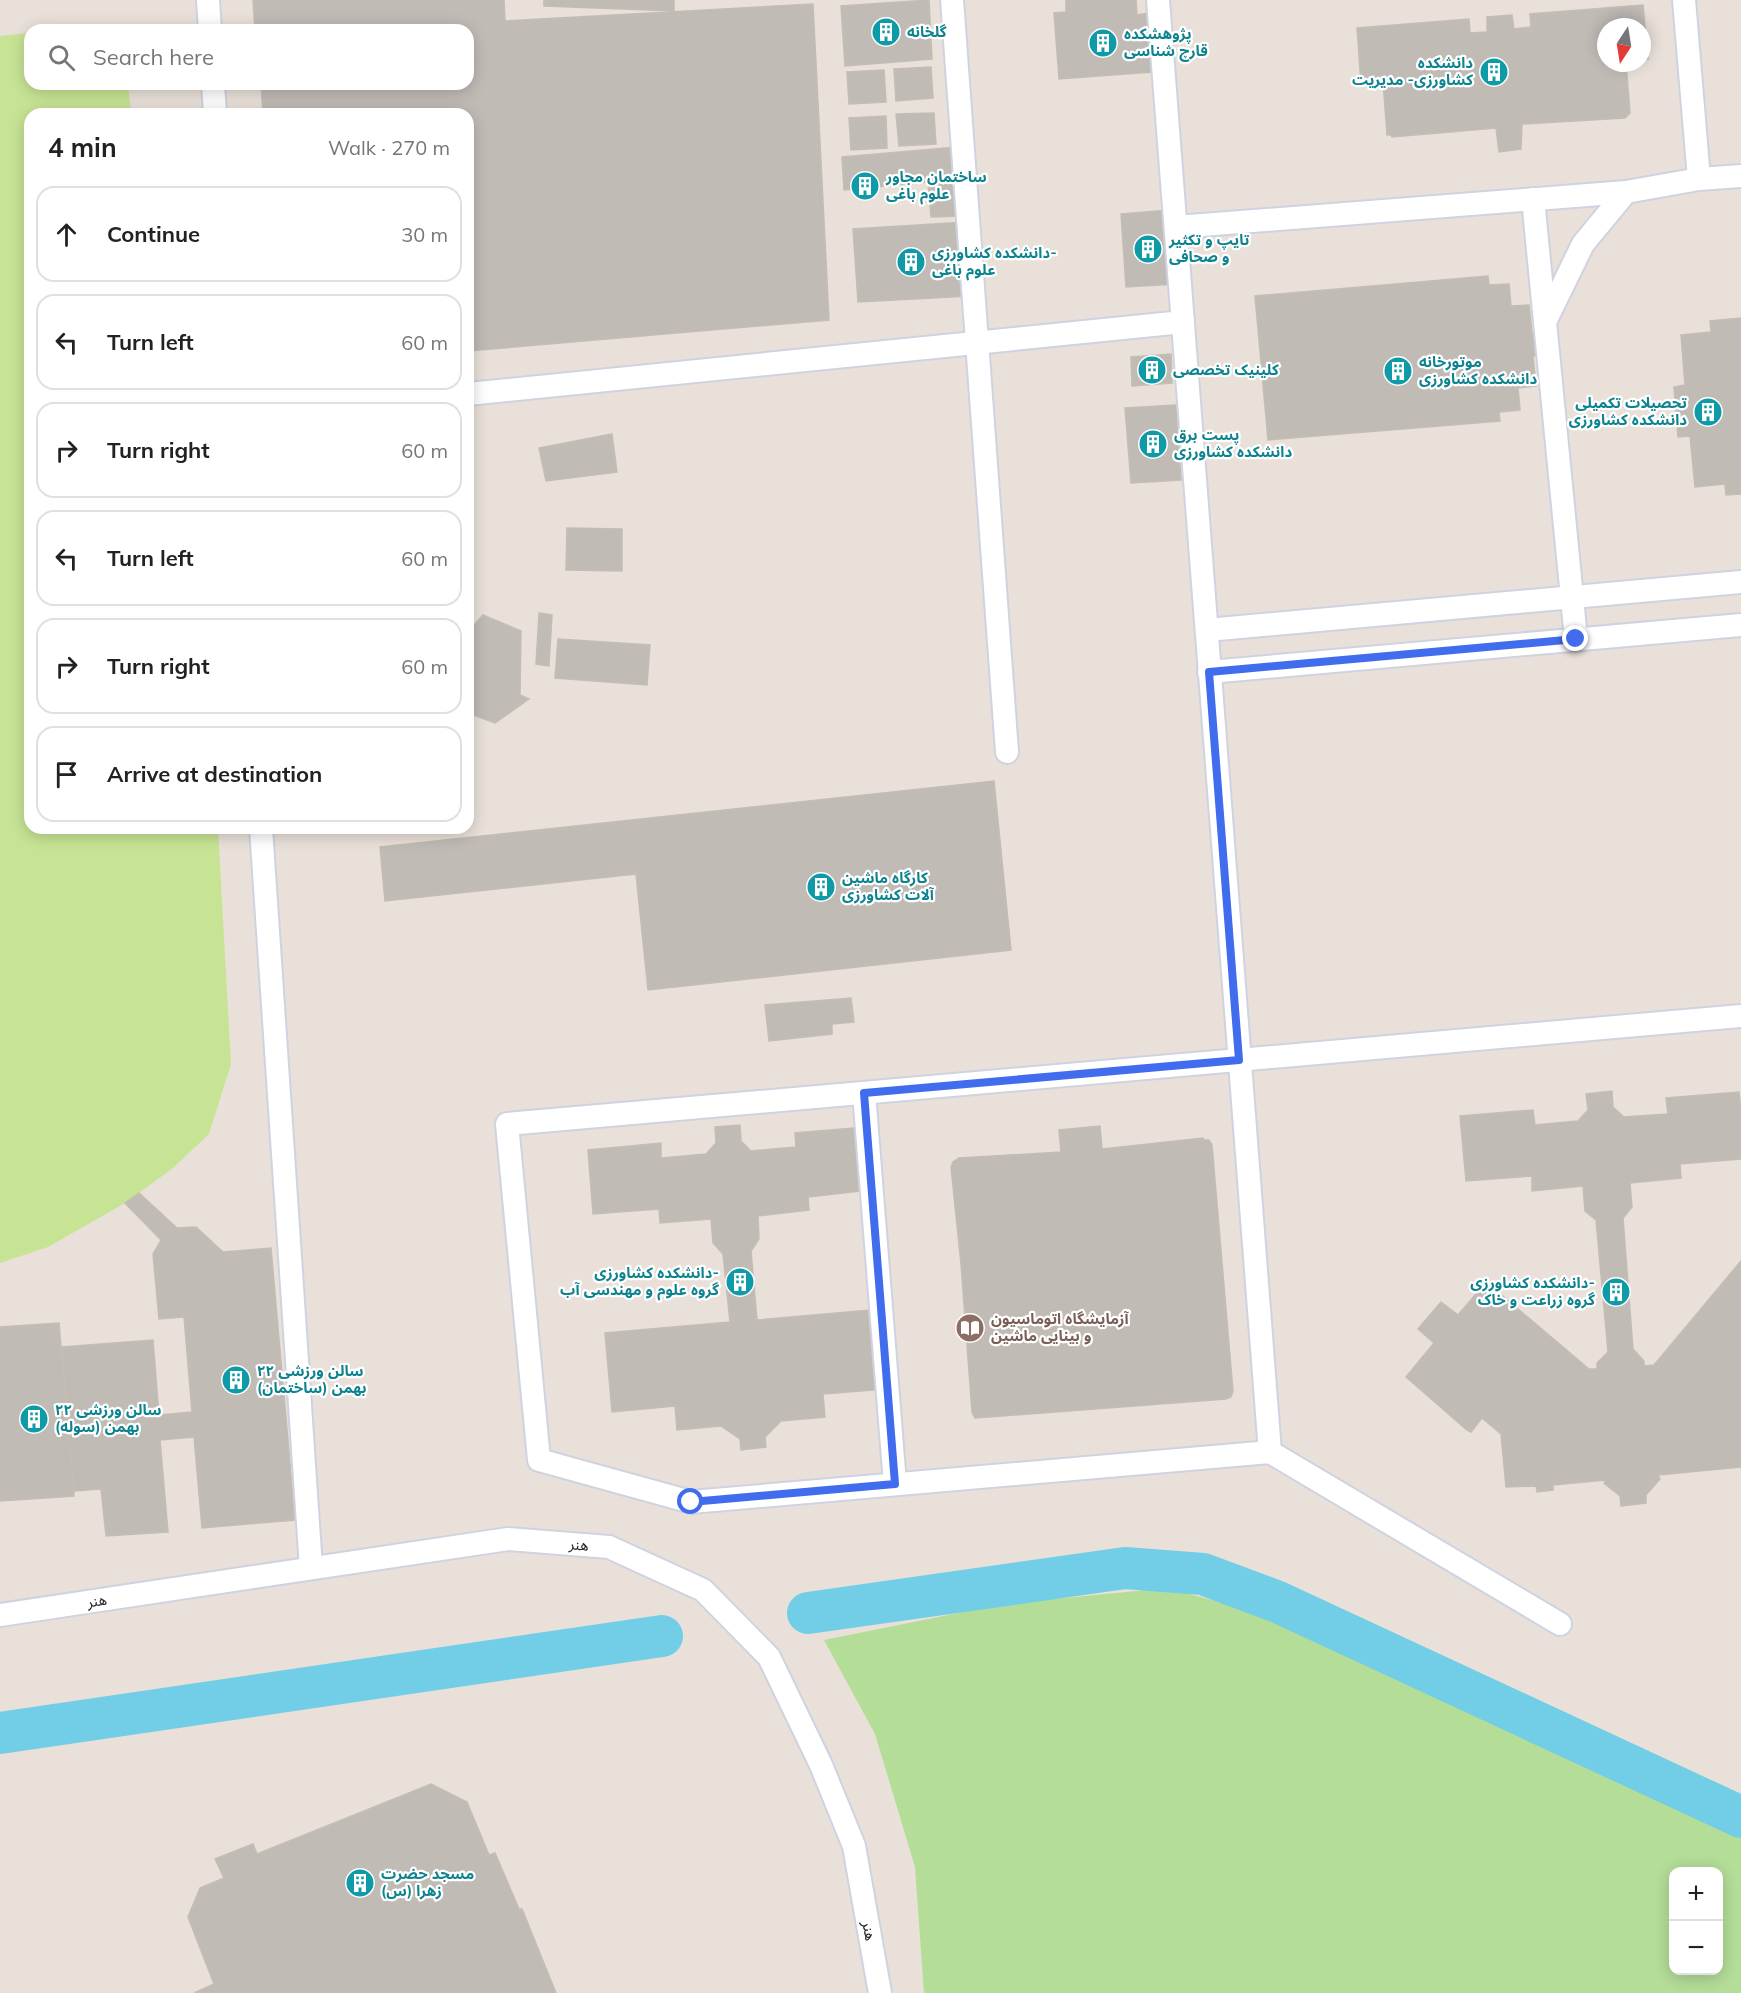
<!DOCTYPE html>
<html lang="en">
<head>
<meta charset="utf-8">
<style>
	body { margin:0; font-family:Mulish,"Noto Sans Arabic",sans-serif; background:#f6f6f6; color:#222 }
	.controls { position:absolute; right:18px; bottom:18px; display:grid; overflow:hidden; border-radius:12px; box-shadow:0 3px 15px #0003 }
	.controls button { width:54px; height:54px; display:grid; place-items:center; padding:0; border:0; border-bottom:2px solid #e0e0e0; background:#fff; color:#222; font:30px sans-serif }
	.compass { position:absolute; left:1597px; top:18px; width:54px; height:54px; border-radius:50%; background:#fff; box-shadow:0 3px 15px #0003; rotate:192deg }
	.stop { position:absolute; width:18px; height:18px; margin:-14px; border:4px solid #416cee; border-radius:50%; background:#fff }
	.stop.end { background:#416cee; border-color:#fff; box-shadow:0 2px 6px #0008 }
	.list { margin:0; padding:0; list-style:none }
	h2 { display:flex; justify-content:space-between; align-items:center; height:78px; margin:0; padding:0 24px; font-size:26px }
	h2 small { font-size:20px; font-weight:400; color:#767676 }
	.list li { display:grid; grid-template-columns:39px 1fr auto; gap:18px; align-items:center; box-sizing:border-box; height:96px; margin:0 12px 12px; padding:0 12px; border:2px solid #e0e0e0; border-radius:18px }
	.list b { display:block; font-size:22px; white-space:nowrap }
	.list em { font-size:20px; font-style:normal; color:#767676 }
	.icon { flex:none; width:33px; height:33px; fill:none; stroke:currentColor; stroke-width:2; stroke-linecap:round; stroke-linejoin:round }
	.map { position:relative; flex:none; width:1741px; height:1993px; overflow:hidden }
	.search { position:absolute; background:#fff; box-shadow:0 3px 15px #0003; left:24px; top:24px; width:450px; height:66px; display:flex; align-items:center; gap:15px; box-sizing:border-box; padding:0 21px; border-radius:18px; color:#767676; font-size:22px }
	.panel { position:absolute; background:#fff; box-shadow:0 3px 15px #0003; left:24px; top:108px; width:450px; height:726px; border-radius:18px }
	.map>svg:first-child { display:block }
	.green { fill:#b4dd98; fill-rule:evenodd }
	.pitch { fill:#c7e494 }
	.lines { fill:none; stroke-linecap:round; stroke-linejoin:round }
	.canal { stroke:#71cee6; stroke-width:42 }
	.building { fill:#c1bbb6; stroke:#c4bdb3; stroke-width:1.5 }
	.service-casing { stroke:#cfd3e0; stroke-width:26 }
	.service { stroke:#fff; stroke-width:22 }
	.route { stroke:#416cee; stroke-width:8 }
	.labels { text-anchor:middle; stroke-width:4.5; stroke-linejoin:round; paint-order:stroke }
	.culture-label { font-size:15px; font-weight:bold; fill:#0d838f; stroke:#fff; text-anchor:start }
	.education-label { font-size:15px; font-weight:bold; fill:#785e54; stroke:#fff; text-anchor:start }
	.street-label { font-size:15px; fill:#272727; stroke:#fff }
</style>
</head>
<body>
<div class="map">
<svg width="1741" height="1993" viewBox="0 0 1741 1993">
	<rect width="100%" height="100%" fill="#e9e1d9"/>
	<path class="green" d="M 1167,1588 L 1280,1618 L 1510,1731 L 1741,1834 L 1741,1993 L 924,1993 L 915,1867 L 875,1734 L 824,1640 L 1003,1604 ZM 1674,1872 L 1718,1872 L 1718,1970 L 1674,1970 Z"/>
	<polygon class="pitch" points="30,33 30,84 128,84 131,114 30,114 30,828 218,828 231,1064 209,1134 173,1168 125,1203 48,1247 0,1263 0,36"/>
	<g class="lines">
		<g class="canal">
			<polyline points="808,1613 1125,1568 1203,1574 1278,1602 1741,1817"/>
			<polyline points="0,1733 662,1636"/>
		</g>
	</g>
	<g class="building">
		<polygon points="253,0 504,0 505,21 813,4 829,320 468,351 468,114 263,114 261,84 468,84 468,30 255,30"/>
		<polygon points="544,0 674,0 674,11 544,6"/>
		<polygon points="929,0 932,59 845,66 841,6"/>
		<polygon points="1066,0 1136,0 1137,15 1149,13 1152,72 1059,79 1054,13 1066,12"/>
		<polygon points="1643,5 1648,59 1642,60 1642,27 1606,27 1606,63 1626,63 1630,113 1625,118 1522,124 1521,149 1499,152 1496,128 1392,137 1391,135 1387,135 1383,81 1361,83 1357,28 1469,19 1470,33 1487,32 1487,17 1512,15 1514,29 1531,27 1530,14"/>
		<polygon points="931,67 933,98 896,101 894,69"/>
		<polygon points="884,70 886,102 849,104 847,72"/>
		<polygon points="934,113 936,144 899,146 896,114"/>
		<polygon points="886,116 887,148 851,150 849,118"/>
		<polygon points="957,147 962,216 931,217 928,182 844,190 842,157"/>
		<polygon points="1170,210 1175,284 1126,287 1121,214"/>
		<polygon points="965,222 970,296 858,302 853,229"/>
		<polygon points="1488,276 1489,285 1509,284 1511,306 1529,305 1532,334 1542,333 1545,355 1533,356 1536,386 1518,388 1520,410 1499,412 1500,421 1268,440 1255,296"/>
		<polygon points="1741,318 1741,494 1726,495 1725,484 1695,487 1690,436 1678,437 1674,387 1685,385 1681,335 1711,332 1710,321"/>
		<polygon points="1171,354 1172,383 1132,386 1131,357"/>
		<polygon points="1176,405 1181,480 1131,483 1125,408"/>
		<polygon points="612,434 617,472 546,481 539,448"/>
		<polygon points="567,528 622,529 622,571 566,570"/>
		<polygon points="539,613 552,615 549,666 536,664"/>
		<polygon points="483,615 521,631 520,695 529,699 495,723 468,713 468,632"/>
		<polygon points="558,639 650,645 647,685 555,678"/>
		<polygon points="994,781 1011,950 648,990 636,874 385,901 380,847"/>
		<polygon points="851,998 854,1022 832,1024 832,1034 769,1041 765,1005"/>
		<polygon points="1612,1091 1613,1107 1624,1117 1668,1114 1666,1098 1739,1092 1741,1111 1741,1159 1680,1164 1681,1178 1630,1183 1632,1207 1623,1218 1633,1349 1644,1361 1644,1366 1654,1365 1741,1261 1741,1467 1658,1475 1660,1479 1646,1495 1646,1503 1621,1506 1620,1496 1604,1483 1606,1480 1553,1485 1553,1490 1537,1492 1536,1486 1506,1487 1501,1434 1482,1418 1471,1432 1467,1430 1406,1377 1434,1343 1418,1329 1441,1302 1458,1315 1486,1282 1589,1369 1597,1369 1597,1363 1608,1352 1596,1220 1585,1211 1583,1186 1532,1191 1532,1176 1466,1181 1460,1116 1533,1110 1535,1125 1578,1121 1588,1110 1586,1094"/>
		<polygon points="740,1125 741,1141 751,1151 796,1147 795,1133 865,1127 869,1190 808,1197 809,1210 758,1216 759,1239 751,1251 757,1320 870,1310 885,1389 823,1394 825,1417 781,1421 765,1437 766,1447 741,1450 740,1439 721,1426 677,1430 675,1406 612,1412 605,1333 730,1322 723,1254 713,1243 711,1219 660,1223 659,1209 593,1214 588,1150 661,1143 661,1158 706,1154 716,1143 715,1127"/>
		<polygon points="1100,1126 1102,1149 1203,1138 1204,1140 1209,1140 1212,1145 1233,1391 1231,1397 1226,1399 975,1418 972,1412 961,1264 951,1167 953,1162 959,1158 1061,1152 1059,1130"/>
		<polygon points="139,1193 177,1228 196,1227 223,1252 271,1248 295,1520 202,1528 194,1437 160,1440 168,1532 106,1536 101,1489 74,1491 62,1347 153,1340 159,1415 192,1412 184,1317 159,1319 153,1254 161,1240 125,1203"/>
		<polygon points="59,1323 74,1496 0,1501 0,1327"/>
		<polygon points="431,1784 467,1802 489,1855 495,1853 519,1909 522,1909 556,1993 194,1993 214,1984 188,1917 200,1888 224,1878 215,1859 253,1844 257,1854"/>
	</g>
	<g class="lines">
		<g class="service-casing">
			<g id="service">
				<polyline points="208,0 210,30"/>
				<polyline points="952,0 1007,752"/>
				<polyline points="1158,0 1270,1452"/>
				<polyline points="1684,0 1699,179"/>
				<polyline points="213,84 215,114"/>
				<polyline points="1533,199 1576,639"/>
				<polyline points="1176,227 1626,192 1699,179 1741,176"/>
				<polyline points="1545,322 1583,244 1626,192"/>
				<polyline points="468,394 1183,322"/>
				<polyline points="1207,630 1741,582"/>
				<polyline points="1209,672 1741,625"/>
				<polyline points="261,828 311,1568"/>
				<polyline points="864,1093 895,1484"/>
				<polyline points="0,1615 508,1539 609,1547 703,1590 769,1657 821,1765 854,1846 880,1993"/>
				<polyline points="1560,1624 1270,1452 691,1502 539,1460 507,1124 1741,1016"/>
			</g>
		</g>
		<use href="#service" class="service"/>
	</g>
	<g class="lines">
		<polyline class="route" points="691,1502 895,1484 864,1093 1239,1060 1209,672 1576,639"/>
	</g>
	<defs>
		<g id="building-disc" transform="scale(1.5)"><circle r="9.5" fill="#0f9aa8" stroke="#fff"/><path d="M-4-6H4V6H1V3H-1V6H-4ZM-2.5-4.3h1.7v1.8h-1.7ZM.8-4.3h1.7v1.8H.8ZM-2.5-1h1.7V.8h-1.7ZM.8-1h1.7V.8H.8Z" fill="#fff"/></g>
		<g id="library-disc" transform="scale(1.5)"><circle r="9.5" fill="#8d6e63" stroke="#fff"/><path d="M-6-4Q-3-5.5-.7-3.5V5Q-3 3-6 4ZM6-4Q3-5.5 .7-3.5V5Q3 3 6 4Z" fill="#fff"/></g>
	</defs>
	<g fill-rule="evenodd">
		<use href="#building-disc" x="886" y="32"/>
		<use href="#building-disc" x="1103" y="43"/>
		<use href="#building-disc" x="1494" y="72"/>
		<use href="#building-disc" x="865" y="186"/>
		<use href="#building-disc" x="1148" y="249"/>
		<use href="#building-disc" x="911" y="262"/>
		<use href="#building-disc" x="1152" y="370"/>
		<use href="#building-disc" x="1398" y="371"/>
		<use href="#building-disc" x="1708" y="412"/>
		<use href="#building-disc" x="1153" y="444"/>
		<use href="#building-disc" x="821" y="887"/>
		<use href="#building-disc" x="740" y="1282"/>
		<use href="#building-disc" x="1616" y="1292"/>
		<use href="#library-disc" x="970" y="1328"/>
		<use href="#building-disc" x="236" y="1380"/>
		<use href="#building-disc" x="34" y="1419"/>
		<use href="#building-disc" x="360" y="1883"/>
	</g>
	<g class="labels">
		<g class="culture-label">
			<text x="907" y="37">گلخانه</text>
			<text x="1124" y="39">پژوهشکده<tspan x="1124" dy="17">قارچ شناسی</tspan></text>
			<text x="1473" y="68" text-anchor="end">دانشکده<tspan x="1473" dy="17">کشاورزی- مدیریت</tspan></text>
			<text x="886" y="182">ساختمان مجاور<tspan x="886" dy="17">علوم باغی</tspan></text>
			<text x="1169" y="245">تایپ و تکثیر<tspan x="1169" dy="17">و صحافی</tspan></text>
			<text x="932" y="258">دانشکده کشاورزی-<tspan x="932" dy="17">علوم باغی</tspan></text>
			<text x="1419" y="367">موتورخانه<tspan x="1419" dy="17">دانشکده کشاورزی</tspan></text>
			<text x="1173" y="375">کلینیک تخصصی</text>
			<text x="1687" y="408" text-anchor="end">تحصیلات تکمیلی<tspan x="1687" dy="17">دانشکده کشاورزی</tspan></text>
			<text x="1174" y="440">پست برق<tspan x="1174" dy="17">دانشکده کشاورزی</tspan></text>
			<text x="842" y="883">کارگاه ماشین<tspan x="842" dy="17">آلات کشاورزی</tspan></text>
			<text x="719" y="1278" text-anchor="end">دانشکده کشاورزی-<tspan x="719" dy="17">گروه علوم و مهندسی آب</tspan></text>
			<text x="1595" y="1288" text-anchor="end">دانشکده کشاورزی-<tspan x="1595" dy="17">گروه زراعت و خاک</tspan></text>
			<text x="257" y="1376">سالن ورزشی ۲۲<tspan x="257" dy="17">بهمن (ساختمان)</tspan></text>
			<text x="55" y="1415">سالن ورزشی ۲۲<tspan x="55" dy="17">بهمن (سوله)</tspan></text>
			<text x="381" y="1879">مسجد حضرت<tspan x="381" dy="17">زهرا (س)</tspan></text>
		</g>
		<g class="education-label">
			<text x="991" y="1324">آزمایشگاه اتوماسیون<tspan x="991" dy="17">و بینایی ماشین</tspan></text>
		</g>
		<g class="street-label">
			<text transform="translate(579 1545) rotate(5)" y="5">هنر</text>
			<text transform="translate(97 1601) rotate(-9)" y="5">هنر</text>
			<text transform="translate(869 1931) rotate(80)" y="5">هنر</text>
		</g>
	</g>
</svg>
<div class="controls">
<button>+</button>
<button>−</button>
</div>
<svg class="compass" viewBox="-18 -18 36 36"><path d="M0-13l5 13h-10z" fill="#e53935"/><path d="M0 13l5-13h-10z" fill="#767676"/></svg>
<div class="stop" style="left:691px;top:1502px"></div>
<div class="stop end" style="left:1576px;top:639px"></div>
<div class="search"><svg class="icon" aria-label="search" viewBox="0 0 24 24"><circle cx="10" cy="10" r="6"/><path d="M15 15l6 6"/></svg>Search here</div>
<section class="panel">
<h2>4 min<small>Walk · 270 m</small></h2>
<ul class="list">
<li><svg class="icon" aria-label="ahead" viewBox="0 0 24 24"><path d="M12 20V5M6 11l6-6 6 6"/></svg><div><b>Continue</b></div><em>30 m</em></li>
<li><svg class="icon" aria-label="left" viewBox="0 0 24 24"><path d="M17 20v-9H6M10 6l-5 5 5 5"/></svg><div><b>Turn left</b></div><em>60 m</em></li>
<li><svg class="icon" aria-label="right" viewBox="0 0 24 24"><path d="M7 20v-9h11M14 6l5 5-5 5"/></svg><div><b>Turn right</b></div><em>60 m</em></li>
<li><svg class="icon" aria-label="left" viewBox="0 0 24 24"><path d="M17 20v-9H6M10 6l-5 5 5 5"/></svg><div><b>Turn left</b></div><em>60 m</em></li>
<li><svg class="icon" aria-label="right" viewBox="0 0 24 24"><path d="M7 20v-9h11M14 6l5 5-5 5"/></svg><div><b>Turn right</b></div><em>60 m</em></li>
<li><svg class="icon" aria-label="arrive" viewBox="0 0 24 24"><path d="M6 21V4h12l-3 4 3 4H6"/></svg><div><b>Arrive at destination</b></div></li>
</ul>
</section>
</div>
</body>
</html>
